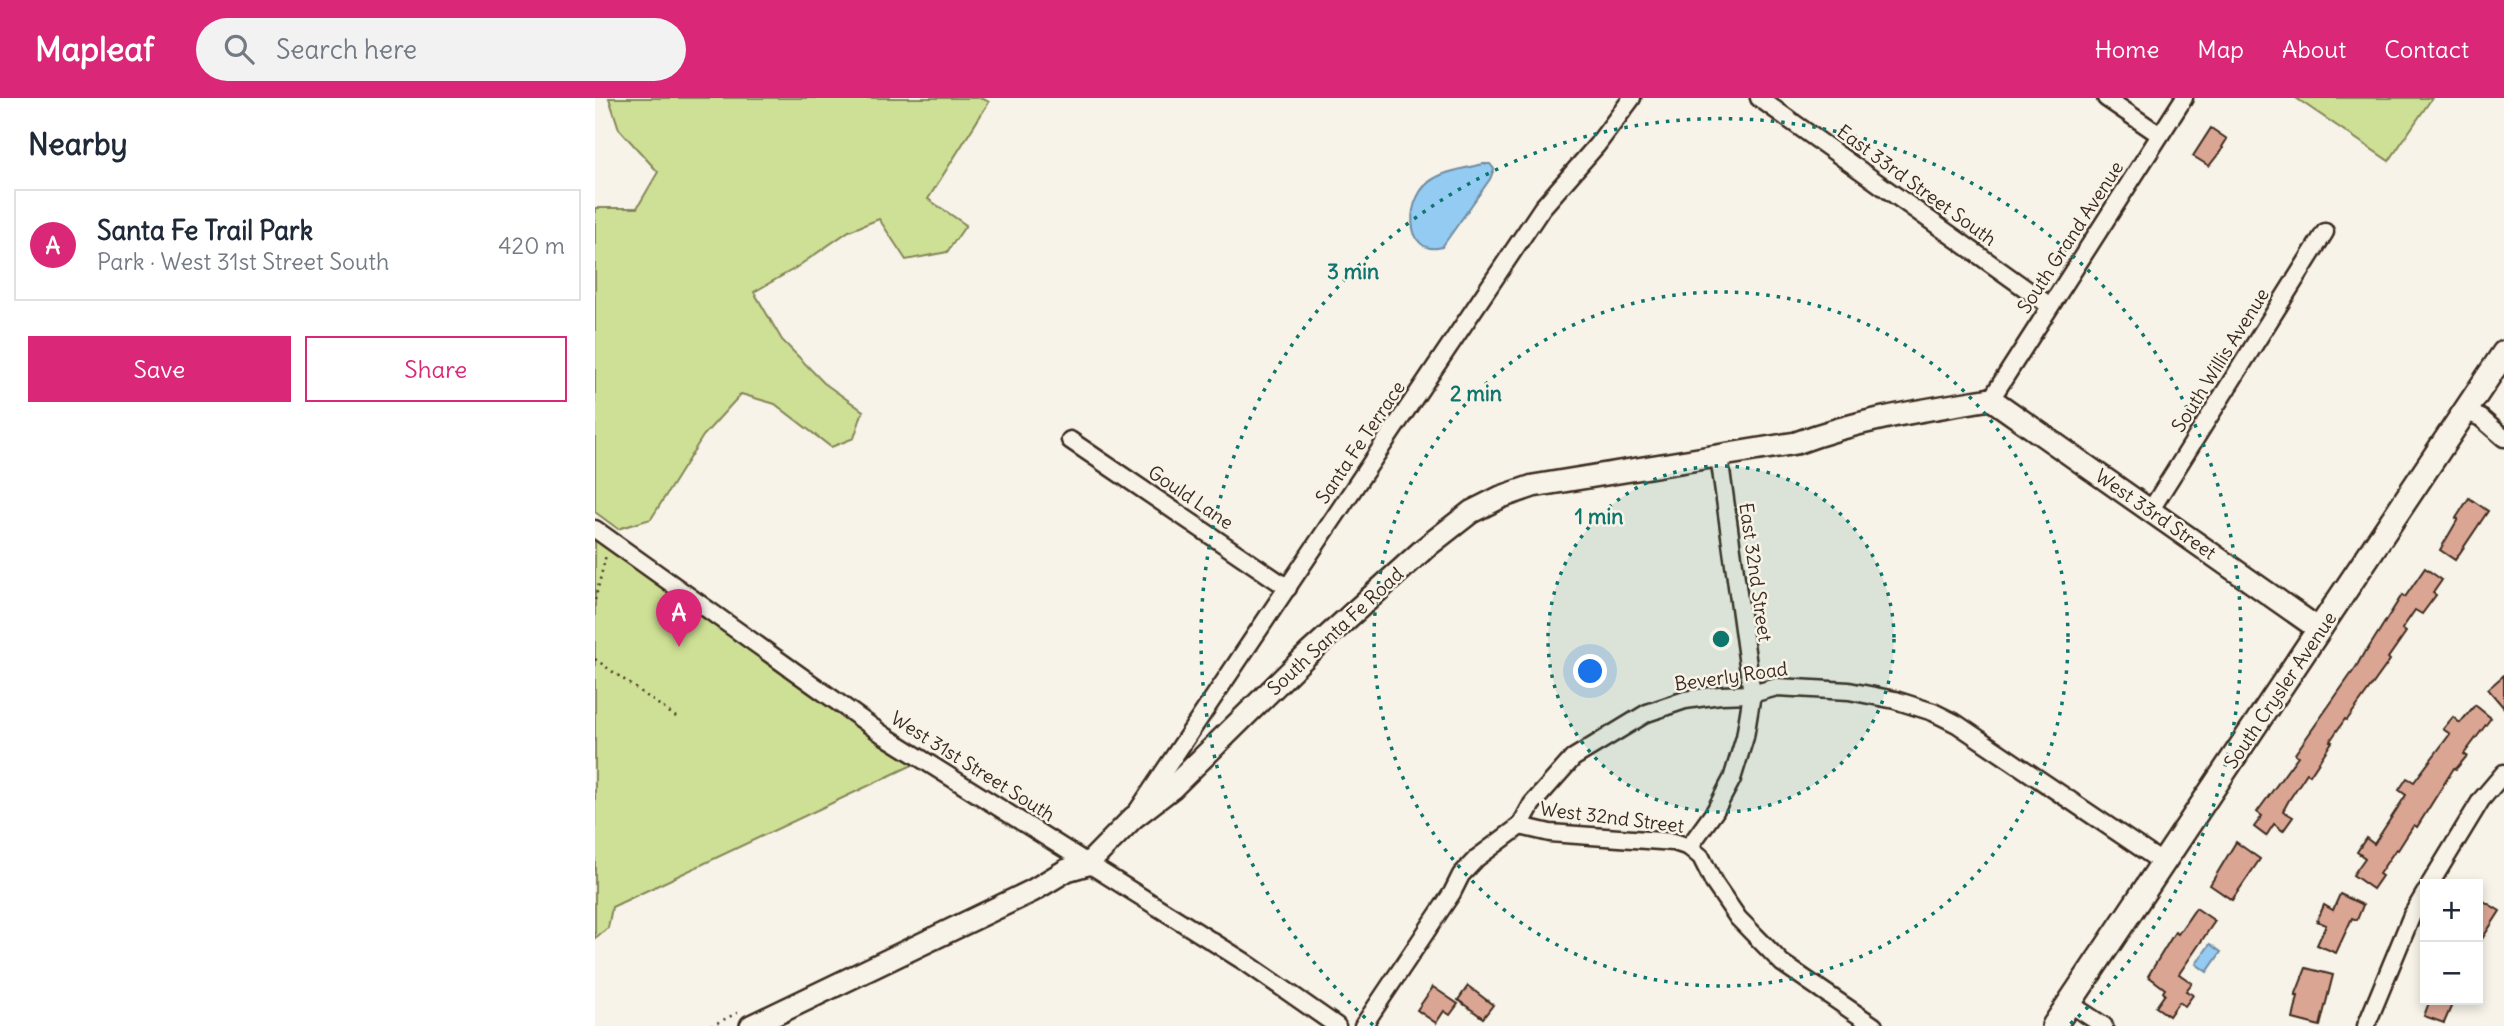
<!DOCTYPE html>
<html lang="en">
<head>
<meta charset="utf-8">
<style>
	body { margin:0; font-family:Delius,sans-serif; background:#f2f2f3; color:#1f2937 }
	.controls { position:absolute; right:21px; bottom:21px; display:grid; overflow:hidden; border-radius:0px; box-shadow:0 4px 10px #0003 }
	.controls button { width:63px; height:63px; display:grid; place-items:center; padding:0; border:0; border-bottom:2px solid #e0e1e3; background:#fff; color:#1f2937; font:35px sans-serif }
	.you { position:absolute; left:996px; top:574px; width:24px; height:24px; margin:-18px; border:5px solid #fff; border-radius:50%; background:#1a73e8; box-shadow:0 0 0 10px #1a73e833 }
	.badge { display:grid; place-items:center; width:46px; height:46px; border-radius:50%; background:#db2777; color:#fff; font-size:23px; font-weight:700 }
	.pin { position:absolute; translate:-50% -58px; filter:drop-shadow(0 2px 4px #0008) }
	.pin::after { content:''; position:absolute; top:37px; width:24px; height:21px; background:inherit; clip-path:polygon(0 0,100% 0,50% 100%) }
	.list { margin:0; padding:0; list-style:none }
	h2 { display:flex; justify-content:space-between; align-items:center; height:91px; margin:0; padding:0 28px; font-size:30px }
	h2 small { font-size:23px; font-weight:400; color:#747a83 }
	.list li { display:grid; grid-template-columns:46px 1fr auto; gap:21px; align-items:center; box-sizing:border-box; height:112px; margin:0 14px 14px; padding:0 14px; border:2px solid #e0e1e3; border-radius:0px }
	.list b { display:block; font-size:26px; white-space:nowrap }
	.list p { margin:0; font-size:23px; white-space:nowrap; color:#747a83 }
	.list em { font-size:23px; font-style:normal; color:#747a83 }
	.actions { display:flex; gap:14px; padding:21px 28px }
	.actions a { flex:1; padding:16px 0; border:2px solid #db2777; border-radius:0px; text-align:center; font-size:24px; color:#db2777 }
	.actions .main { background:#db2777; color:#fff }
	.icon { flex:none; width:38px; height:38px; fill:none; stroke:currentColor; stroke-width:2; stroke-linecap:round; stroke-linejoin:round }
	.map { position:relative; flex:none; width:1909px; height:928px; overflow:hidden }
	header { display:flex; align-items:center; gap:42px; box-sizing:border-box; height:98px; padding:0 35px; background:#db2777; color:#fff }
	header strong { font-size:33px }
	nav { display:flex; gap:38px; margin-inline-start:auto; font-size:24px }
	.search { width:490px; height:63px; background:#f2f2f3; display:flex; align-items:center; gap:18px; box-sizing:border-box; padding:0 24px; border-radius:38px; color:#747a83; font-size:26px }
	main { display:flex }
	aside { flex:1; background:#fff }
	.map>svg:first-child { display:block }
	.green { fill:#cee095; stroke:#84855a; stroke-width:2 }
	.water { fill:#94cbf3; stroke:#708b9e; stroke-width:2 }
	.building { fill:#dba593; stroke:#3b2a1e; stroke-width:2 }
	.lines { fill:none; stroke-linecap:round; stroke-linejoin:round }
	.minor-casing { stroke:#3b2a1e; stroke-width:21 }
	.tertiary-casing { stroke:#3b2a1e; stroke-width:26 }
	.secondary-casing { stroke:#3b2a1e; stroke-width:28 }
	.path { stroke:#3b2a1e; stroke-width:2.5; stroke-dasharray:2 5; stroke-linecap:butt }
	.minor { stroke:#f7f3e8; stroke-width:16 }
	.tertiary { stroke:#f7f3e8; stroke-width:21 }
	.secondary { stroke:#f7f3e8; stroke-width:23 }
	.ring { fill:none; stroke:#0f766e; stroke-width:3.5; stroke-dasharray:3.5 7 }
	.labels { text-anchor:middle; stroke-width:5; stroke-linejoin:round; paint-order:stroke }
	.street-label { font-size:19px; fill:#3b2a1e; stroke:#f7f3e8 }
	.centre { fill:#0f766e; stroke:#f7f3e8; stroke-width:3.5 }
	.ring-label { font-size:21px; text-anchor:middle; font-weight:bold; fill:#0f766e; stroke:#f7f3e8; stroke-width:5; stroke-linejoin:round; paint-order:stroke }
</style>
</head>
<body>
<header>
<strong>Mapleaf</strong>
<div class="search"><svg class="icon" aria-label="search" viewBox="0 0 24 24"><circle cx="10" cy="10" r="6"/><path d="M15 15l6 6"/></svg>Search here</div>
<nav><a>Home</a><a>Map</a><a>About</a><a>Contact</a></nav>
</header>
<main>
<aside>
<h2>Nearby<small></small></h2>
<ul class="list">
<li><span class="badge">A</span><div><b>Santa Fe Trail Park</b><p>Park · West 31st Street South</p></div><em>420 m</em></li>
</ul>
<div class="actions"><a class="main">Save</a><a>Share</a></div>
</aside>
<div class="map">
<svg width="1909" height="928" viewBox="0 0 1909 928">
	<rect width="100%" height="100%" fill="#f7f3e8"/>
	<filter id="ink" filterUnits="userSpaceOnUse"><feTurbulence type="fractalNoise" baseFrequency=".0143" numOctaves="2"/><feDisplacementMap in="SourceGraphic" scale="14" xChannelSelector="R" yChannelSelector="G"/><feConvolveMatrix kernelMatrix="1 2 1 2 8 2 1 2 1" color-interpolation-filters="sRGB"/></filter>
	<g filter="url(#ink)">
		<g class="green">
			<polygon points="14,0 387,0 394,4 333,101 371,127 352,154 311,162 284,121 254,133 199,171 159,194 187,242 229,285 268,313 259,340 236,349 180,306 146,296 108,338 56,421 23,431 0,414 0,110 42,110 63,74 24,31"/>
			<polygon points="1701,0 1837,0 1794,63"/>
			<polygon points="0,431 328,662 17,809 13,830 0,840"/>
		</g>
		<g class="water">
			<path d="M 888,66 L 895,66 L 899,71 L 895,81 L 847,149 C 809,160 808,96 840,80 C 853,72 873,70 888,66 Z"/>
			<polygon points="1615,846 1626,854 1612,874 1601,866"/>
		</g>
		<g class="building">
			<polygon points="1616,30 1632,41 1627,49 1628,50 1614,68 1598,58"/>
			<polygon points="1874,400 1893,413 1860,462 1845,452 1863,421 1861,420"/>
			<polygon points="1830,470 1847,482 1838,495 1841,497 1827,516 1820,512 1807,531 1811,534 1793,560 1795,562 1752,622 1750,621 1735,643 1737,644 1715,677 1712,675 1694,702 1688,713 1698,719 1688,733 1679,726 1671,738 1659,729 1667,718 1662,714 1703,658 1700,656 1761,569 1770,553 1771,554 1807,497 1810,499"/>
			<polygon points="1909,577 1909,610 1893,591"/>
			<polygon points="1880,607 1896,620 1869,656 1872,658 1861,671 1859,670 1822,729 1819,727 1803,752 1801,751 1784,776 1787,778 1778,791 1758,777 1770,760 1762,754 1771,740 1779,746 1811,697 1804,692 1812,680 1819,684 1855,636 1848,631 1858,619 1865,625"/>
			<polygon points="1641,744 1665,761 1637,802 1615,787"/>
			<polygon points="1745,796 1768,807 1762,822 1757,820 1741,855 1722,847 1731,827 1722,823 1729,807 1738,812"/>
			<polygon points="1887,802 1905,813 1883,847 1883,808"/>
			<polygon points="1601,810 1620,823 1584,876 1597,885 1591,893 1598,897 1590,908 1584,904 1574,918 1561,909 1570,896 1568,894 1570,891 1553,878 1580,834 1583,836"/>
			<polygon points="1711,870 1738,877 1725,928 1698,921 1703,898 1700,898"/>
			<polygon points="873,888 898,907 888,920 863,902"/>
			<polygon points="838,889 863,906 855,917 849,913 841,925 822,912"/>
			<polygon points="1835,902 1859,902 1849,925 1829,918"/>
		</g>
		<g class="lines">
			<g class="minor-casing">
				<g id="minor">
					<polyline points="1164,0 1455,208"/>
					<polyline points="1511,0 1565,37"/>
					<polyline points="1396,301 1589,0"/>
					<polyline points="1870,313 1886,320 1909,340"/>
					<polyline points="475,342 693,490"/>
					<polyline points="1555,413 1730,134"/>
					<polyline points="0,431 290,638 650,864 742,928"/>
					<polyline points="543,712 947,110 1002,47 1037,0"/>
					<polyline points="925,728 955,735 1079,744 1094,749 1106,759 1119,785 1143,820 1187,865 1279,928"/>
					<polyline points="1094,749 1120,713 1137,681 1150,639 1157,596 1124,358"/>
					<polyline points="1835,786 1886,702 1909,675"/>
					<polyline points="1474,905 1509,928"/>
					<polyline points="768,928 857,795 866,777 882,760 925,728 937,706 978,660 1052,615 1090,602 1125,597 1157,596 1182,589 1254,593 1300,602 1338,614 1362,626 1568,765"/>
					<polyline points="1771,928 1817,817 1830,795"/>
				</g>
			</g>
			<g class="tertiary-casing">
				<path id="tertiary" d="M 156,928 L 437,793 L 472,772 L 493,766 L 538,720 L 577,690 L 713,556 L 830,450 L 876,414 L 906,399 L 938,388 L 1201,345 C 1265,321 1329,312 1396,301 L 1725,532"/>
			</g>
			<g class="secondary-casing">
				<polyline id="secondary" points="1459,928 1909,255"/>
			</g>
			<g class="path">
				<polyline points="0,502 11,457"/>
				<polyline points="0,561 81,619"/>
				<polyline points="116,928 144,914"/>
			</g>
			<use href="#minor" class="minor"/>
			<use href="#tertiary" class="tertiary"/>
			<use href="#secondary" class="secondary"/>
		</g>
	</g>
	<circle cx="1126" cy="541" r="173" fill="#0f766e" fill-opacity=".12"/>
	<g class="ring">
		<circle cx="1126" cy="541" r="173"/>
		<circle cx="1126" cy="541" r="347"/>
		<path d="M778 927A520 520 0 1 1 1474 927"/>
	</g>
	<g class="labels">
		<g class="street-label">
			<text transform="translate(1322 87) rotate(36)" y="7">East 33rd Street South</text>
			<text transform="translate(1475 139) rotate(-57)" y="7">South Grand Avenue</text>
			<text transform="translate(1625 262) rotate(-58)" y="7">South Willis Avenue</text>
			<text transform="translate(765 344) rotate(-56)" y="7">Santa Fe Terrace</text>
			<text transform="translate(596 399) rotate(34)" y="7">Gould Lane</text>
			<text transform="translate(1561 416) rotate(35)" y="7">West 33rd Street</text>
			<text transform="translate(1161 474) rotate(82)" y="7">East 32nd Street</text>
			<text transform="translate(740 533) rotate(-43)" y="7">South Santa Fe Road</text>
			<text transform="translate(1136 578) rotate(-8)" y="7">Beverly Road</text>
			<text transform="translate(1685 592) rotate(-56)" y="7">South Crysler Avenue</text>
			<text transform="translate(378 668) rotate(32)" y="7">West 31st Street South</text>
			<text transform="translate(1017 719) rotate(7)" y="7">West 32nd Street</text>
		</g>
	</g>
	<circle cx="1126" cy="541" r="10" class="centre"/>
	<g class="ring-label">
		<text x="758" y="181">3 min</text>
		<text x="881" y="303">2 min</text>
		<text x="1004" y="426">1 min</text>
	</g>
</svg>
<div class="controls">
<button>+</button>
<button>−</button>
</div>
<div class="you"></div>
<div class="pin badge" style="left:84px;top:549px">A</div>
</div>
</main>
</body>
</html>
